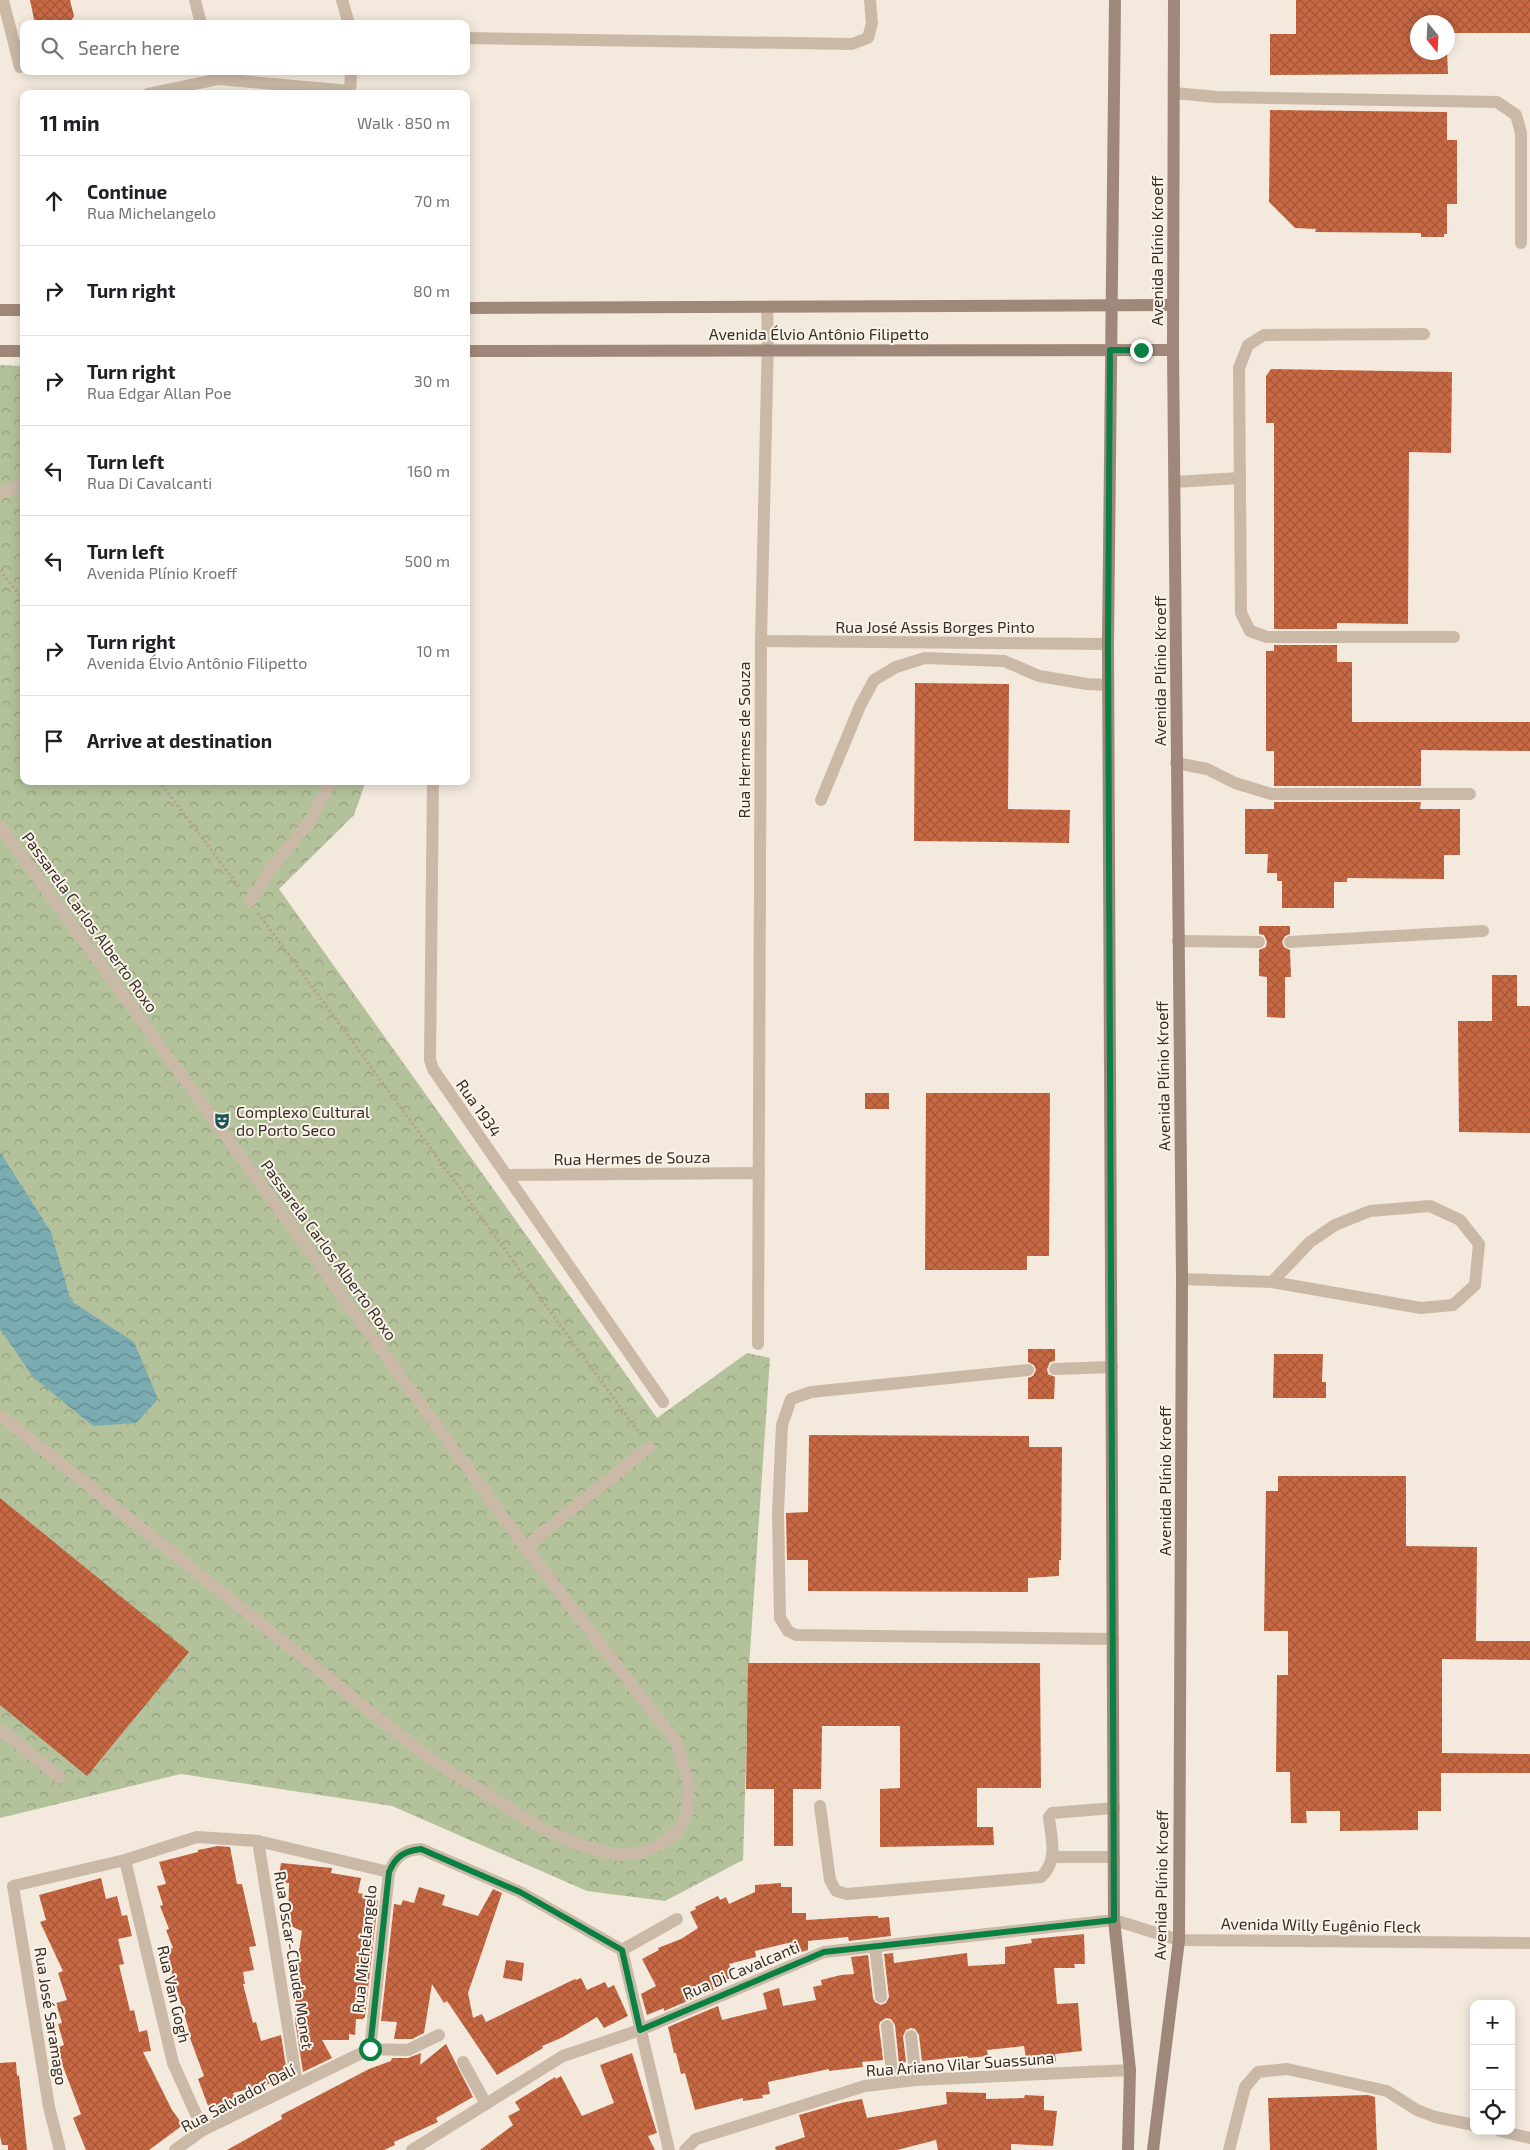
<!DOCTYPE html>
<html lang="en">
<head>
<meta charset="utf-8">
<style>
	body { margin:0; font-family:"Exo 2",sans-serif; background:#f6f6f6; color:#202124 }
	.controls { position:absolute; right:15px; bottom:15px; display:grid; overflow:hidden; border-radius:10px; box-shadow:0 2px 12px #0003 }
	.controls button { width:45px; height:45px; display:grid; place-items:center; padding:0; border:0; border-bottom:1px solid #e0e0e0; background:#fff; color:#202124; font:25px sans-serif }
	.compass { position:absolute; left:1410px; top:15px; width:45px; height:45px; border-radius:50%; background:#fff; box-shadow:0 2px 12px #0003; rotate:162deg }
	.stop { position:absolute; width:15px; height:15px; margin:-11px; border:4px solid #0b8043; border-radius:50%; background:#fff }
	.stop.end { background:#0b8043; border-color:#fff; box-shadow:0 1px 5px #0008 }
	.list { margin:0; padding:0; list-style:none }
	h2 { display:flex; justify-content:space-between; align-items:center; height:65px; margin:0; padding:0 20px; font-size:21px }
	h2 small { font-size:16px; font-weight:400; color:#757577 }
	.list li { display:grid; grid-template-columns:32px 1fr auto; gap:15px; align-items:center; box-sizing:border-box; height:90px; padding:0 20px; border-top:1px solid #e0e0e0 }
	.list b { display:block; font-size:19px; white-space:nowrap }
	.list p { margin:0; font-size:16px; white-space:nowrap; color:#757577 }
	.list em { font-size:16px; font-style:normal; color:#757577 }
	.icon { flex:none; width:28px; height:28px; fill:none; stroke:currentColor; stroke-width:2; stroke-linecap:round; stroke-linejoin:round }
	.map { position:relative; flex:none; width:1530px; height:2150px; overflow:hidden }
	.search { position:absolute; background:#fff; box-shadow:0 2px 12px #0003; left:20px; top:20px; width:450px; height:55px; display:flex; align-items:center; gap:12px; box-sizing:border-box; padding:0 18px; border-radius:10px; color:#757577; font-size:19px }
	.panel { position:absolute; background:#fff; box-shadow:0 2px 12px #0003; left:20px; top:90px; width:450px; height:695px; border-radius:10px }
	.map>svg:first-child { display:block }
	.park { fill:url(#park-crowns) }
	.water { fill:url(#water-waves) }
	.building { fill:url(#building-cross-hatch) }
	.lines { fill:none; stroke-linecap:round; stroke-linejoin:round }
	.path { stroke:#b7a392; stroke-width:3; stroke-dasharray:2.5 2.5; stroke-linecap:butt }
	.lane { stroke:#cbb9a7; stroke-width:12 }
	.street { stroke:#cbb9a7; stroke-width:12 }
	.secondary { stroke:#9f8879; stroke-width:12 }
	.route { stroke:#0b8043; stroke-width:6 }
	.labels { text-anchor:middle; stroke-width:4; stroke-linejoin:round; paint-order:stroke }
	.street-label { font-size:16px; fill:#382e28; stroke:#faf3e9 }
	.poi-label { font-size:16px; fill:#382e28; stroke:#faf3e9; text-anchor:start }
</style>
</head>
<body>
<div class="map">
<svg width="1530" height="2150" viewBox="0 0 1530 2150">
	<defs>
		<pattern id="park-crowns" width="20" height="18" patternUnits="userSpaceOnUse" patternTransform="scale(1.25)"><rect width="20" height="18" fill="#b4c29b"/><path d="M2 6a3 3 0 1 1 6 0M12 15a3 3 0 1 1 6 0" fill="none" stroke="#939e7e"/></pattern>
		<pattern id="water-waves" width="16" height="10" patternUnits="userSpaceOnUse" patternTransform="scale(1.25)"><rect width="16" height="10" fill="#7aacb1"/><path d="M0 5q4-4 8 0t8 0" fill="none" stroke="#658c90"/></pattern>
		<pattern id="building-cross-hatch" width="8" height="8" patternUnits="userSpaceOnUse" patternTransform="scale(1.25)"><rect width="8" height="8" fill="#c96944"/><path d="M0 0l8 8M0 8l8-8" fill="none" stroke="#a45739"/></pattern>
	</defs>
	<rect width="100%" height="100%" fill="#f3e9dc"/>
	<polygon class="park" points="0,365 24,366 24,781 366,781 354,815 279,889 657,1418 747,1353 770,1358 749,1667 743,1860 665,1901 587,1891 392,1806 181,1774 0,1818"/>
	<polygon class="water" points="0,1152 51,1232 71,1301 134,1342 158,1399 136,1423 93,1426 33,1377 0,1329"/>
	<g class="building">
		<polygon points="30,0 70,0 74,16 69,24 35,24"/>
		<polygon points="1296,0 1530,0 1530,33 1448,33 1448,22 1418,22 1418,52 1447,52 1448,74 1270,75 1270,34 1296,34"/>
		<polygon points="1270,110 1447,112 1447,140 1457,140 1457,204 1447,204 1447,234 1444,234 1444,237 1421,237 1421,233 1315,232 1316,229 1295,228 1269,202"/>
		<polygon points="1271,369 1452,372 1451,453 1409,452 1408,624 1337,623 1337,629 1274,629 1274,423 1266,423 1266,376"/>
		<polygon points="1274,645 1337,645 1337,662 1352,662 1352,722 1530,722 1530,751 1421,750 1421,786 1274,786 1274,751 1266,751 1266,651 1274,651"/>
		<polygon points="915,683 1009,684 1008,809 1070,810 1069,843 914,841"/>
		<polygon points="1274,802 1421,802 1420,809 1460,809 1460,855 1444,855 1444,879 1347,878 1347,882 1334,882 1334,908 1282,908 1282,881 1277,881 1277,873 1267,873 1268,854 1245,854 1245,809 1274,809"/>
		<polygon points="1259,926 1290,926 1290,934 1285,936 1282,942 1284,947 1290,950 1291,977 1285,977 1285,1018 1267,1017 1267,977 1259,976 1259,950 1266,947 1267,942 1264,935 1259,934"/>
		<polygon points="1492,975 1517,975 1517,1006 1530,1006 1530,1133 1459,1132 1458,1021 1492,1021"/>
		<rect x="865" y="1093" width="24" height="16"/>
		<polygon points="926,1093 1050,1093 1049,1256 1027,1256 1027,1270 925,1270"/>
		<polygon points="1028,1349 1055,1349 1055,1361 1050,1362 1047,1369 1048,1374 1055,1377 1054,1399 1028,1399 1028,1378 1033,1376 1036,1370 1034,1365 1028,1362"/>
		<polygon points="1274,1354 1323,1354 1322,1382 1326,1382 1326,1398 1273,1398"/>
		<polygon points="809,1435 1029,1436 1029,1447 1062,1447 1061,1560 1059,1560 1059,1576 1028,1578 1028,1592 808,1591 808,1560 787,1560 786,1513 808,1512"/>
		<polygon points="1278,1476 1406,1476 1406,1546 1477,1547 1476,1641 1530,1641 1530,1660 1442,1659 1442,1753 1530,1754 1530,1773 1441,1773 1441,1811 1418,1811 1418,1830 1340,1831 1340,1811 1306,1811 1307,1823 1291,1823 1290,1772 1276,1772 1277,1675 1288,1675 1288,1631 1264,1631 1266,1491 1278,1491"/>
		<polygon points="0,1498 189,1652 87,1776 0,1705"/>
		<polygon points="748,1663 1040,1663 1041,1788 977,1788 977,1827 993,1827 994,1845 880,1847 880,1789 900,1788 900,1726 822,1726 821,1789 793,1789 793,1846 774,1846 774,1789 746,1789"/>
		<polygon points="218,1846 230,1847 237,1884 242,1884 256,1946 249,1947 254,1970 243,1972 245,1984 243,1984 253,2023 256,2022 261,2041 281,2035 288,2079 233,2093 235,2100 210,2111 198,2079 204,2076 190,2038 191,2037 177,1990 174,1990 170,1975 172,1974 165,1950 173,1948 166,1930 169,1929 160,1906 163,1905 157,1886 166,1884 159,1862 198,1852 198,1850"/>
		<polygon points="281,1863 332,1868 331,1873 361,1878 358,1893 365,1894 364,1897 378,1900 365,2017 363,2019 356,2019 355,2035 349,2034 349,2040 322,2040 332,2058 303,2072 295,2021 298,1957 302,1931 288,1925 289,1883 278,1882"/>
		<polygon points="101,1878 106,1899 117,1896 122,1916 127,1915 132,1936 118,1939 124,1964 119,1965 130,2011 134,2010 139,2032 147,2030 151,2051 143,2052 172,2110 183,2125 149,2150 86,2150 73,2118 81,2114 56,2048 64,2045 58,2024 62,2023 56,2003 67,2000 58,1973 63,1971 40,1922 46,1920 39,1895"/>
		<polygon points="781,1883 781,1887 792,1887 792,1913 806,1913 806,1920 870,1916 878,1916 878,1918 889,1917 891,1936 849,1941 848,1937 808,1941 808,1950 789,1956 788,1943 755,1951 756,1957 729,1964 734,1977 712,1985 714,1990 664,2011 664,2008 647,2015 641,1994 656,1986 642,1959 659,1950 658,1948 681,1939 698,1928 690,1912 696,1909 695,1907 718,1896 720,1900 726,1897 729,1904 755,1892 755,1885"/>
		<polygon points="419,1887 445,1895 442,1905 478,1916 493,1889 502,1893 468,1993 473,2018 482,2014 486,2022 575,1979 576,1980 581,1978 587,1990 605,1982 608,1988 614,1985 628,2016 604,2028 597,2017 561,2038 542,2046 543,2048 497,2075 447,2001 444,2003 432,1984 424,2033 412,2039 394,2039 397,2022 381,2021 394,1904 401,1905 403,1900 414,1903"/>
		<polygon points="1084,1934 1085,1964 1074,1964 1075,1968 1054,1968 1057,2004 1078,2003 1082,2051 1055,2054 1056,2061 1027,2064 1024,2046 987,2050 988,2056 968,2058 967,2056 922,2061 919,2035 915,2029 911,2028 906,2030 903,2036 906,2062 899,2063 895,2025 891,2019 886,2018 880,2022 879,2026 883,2060 862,2062 863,2067 829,2071 829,2069 768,2082 770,2094 762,2095 763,2098 743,2101 743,2098 695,2110 685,2073 681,2074 676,2053 674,2053 668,2027 718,2006 722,2020 767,2009 763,1993 779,1988 783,2006 816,2000 813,1987 822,1985 821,1980 841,1975 854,1974 851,1957 868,1955 873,1998 875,2002 881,2005 886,2003 889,1997 884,1954 893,1953 894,1963 967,1953 968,1966 1005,1964 1005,1947 1032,1943 1031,1939"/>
		<polygon points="506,1960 524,1963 522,1981 503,1978"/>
		<polygon points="446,2044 473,2097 436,2118 438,2122 394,2142 395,2145 384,2150 227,2150 282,2119 281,2115 369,2069 391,2061 392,2058 408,2058 421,2053 420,2065"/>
		<polygon points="632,2053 657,2133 648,2136 655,2150 480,2150 513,2125 508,2116 520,2110 515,2102 555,2077 556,2079 561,2076 582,2116 614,2103 600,2065"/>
		<polygon points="16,2062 17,2076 19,2075 27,2150 8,2150 8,2145 2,2145 0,2136 0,2063"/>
		<polygon points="946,2092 986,2093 986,2099 1024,2098 1025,2095 1044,2096 1044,2110 1057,2111 1053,2146 1011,2144 1011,2150 938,2150 936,2140 897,2150 776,2150 775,2147 805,2137 799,2115 841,2103 862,2099 867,2118 947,2104"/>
		<polygon points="1368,2095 1375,2097 1377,2150 1270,2150 1268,2098"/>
	</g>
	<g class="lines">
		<g class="path">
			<polyline points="0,570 24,601"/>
			<polyline points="159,781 240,888"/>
			<polyline points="258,913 640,1434"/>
		</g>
		<g class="lane">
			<polyline points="1174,93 1217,97 1497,102 1516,115 1521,133 1521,243"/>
			<polyline points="1424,334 1264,335 1248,345 1239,368 1241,613 1250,631 1267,637 1454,637"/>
			<polyline points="1175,482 1240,478"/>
			<polyline points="0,493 24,483"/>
			<polyline points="1176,763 1207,769 1235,783 1271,794 1470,794"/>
			<polyline points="821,800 860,706 874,680 896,667 925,658 1004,661 1039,676 1087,684 1108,685"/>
			<polyline points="250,901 271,869 310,821 331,781"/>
			<polyline points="1178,941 1259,942"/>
			<polyline points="1290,942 1483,931"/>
			<polyline points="1182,1279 1272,1282 1421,1308 1453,1305 1475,1285 1479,1244 1460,1220 1430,1206 1370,1211 1335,1225 1310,1242 1272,1282"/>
			<polyline points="1055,1369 1112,1367"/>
			<polyline points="1028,1370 811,1392 791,1399 782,1425 778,1512 780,1618 788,1631 796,1635 1113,1639"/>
			<polyline points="0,1415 426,1756 541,1828 584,1847 619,1855 640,1853 658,1846 678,1832 687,1814 689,1784 676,1742 525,1547 649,1447"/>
			<polyline points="0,1729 59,1777"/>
			<path d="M 820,1806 L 830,1880 L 836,1891 L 847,1894 L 1041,1877 C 1059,1860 1051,1839 1049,1817 L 1052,1813 L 1114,1808"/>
			<polyline points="1053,1857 1114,1857"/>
			<polyline points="875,1946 881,1997"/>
			<polyline points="887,2026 893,2082"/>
			<polyline points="911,2036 916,2080"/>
			<polyline points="370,2049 408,2050 439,2035"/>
			<polyline points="463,2062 486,2104"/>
			<polyline points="1500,2131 1530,2138"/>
			<polyline points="1229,2150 1245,2087 1258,2072 1287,2069 1387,2091 1417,2110 1435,2117 1474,2125"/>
		</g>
		<g class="street">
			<polyline points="3,0 20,67"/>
			<polyline points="195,0 201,24"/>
			<polyline points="342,0 349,24"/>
			<polyline points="466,38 852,44 868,38 872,23 870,0"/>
			<polyline points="147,94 219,79 350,91"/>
			<polyline points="350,94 351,71"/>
			<polyline points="761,641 1108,644"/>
			<polyline points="433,781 430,1060 433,1069 663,1402"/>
			<polyline points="0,826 525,1547"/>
			<polyline points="506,1175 759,1173"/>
			<polyline points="758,1344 761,641 768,337 767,307"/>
			<polyline points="258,1841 297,2084"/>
			<polyline points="125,1860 173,2063 203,2130"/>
			<polyline points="622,1950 669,2150"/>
			<polyline points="622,1950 677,1919"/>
			<polyline points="60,2150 49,2107 13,1886 125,1860 197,1837 258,1841 389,1872"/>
			<path d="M 175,2150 L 203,2130 L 370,2049 L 389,1872 C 396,1856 404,1850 421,1849 L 520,1892 L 622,1950"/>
			<polyline points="412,2150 563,2056 640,2030 824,1952 1114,1920 1179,1940 1530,1943"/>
			<polyline points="685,2150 696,2139 865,2086 916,2080 1130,2070"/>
		</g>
		<g class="secondary">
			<polyline points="1115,0 1108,644 1114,1920 1130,2070 1128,2150"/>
			<polyline points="466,308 1172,305"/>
			<polyline points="0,310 24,310"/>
			<polyline points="0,351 24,351"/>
			<polyline points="466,351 1173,350"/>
			<polyline points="1153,2150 1179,1940 1182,1279 1173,350 1174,0"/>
		</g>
	</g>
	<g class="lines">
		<path class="route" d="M 370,2049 L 389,1872 C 396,1856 404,1851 421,1849 L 520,1892 L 622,1950 L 640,2030 L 824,1952 L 1114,1920 L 1108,644 L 1110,350 L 1141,350"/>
	</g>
	<defs>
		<g id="theatre-bare" transform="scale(1.35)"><path d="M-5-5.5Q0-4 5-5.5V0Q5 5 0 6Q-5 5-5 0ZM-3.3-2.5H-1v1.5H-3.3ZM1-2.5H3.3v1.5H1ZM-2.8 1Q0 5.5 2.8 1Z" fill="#1c545a" stroke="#faf3e9" stroke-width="2.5" paint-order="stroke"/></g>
	</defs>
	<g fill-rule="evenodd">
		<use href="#theatre-bare" x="222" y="1121"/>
	</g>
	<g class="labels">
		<g class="street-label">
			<text transform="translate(1157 251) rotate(-90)" y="6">Avenida Plínio Kroeff</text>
			<text x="819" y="340">Avenida Élvio Antônio Filipetto</text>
			<text x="935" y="633">Rua José Assis Borges Pinto</text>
			<text transform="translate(1160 671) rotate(-90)" y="6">Avenida Plínio Kroeff</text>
			<text transform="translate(744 740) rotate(-90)" y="6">Rua Hermes de Souza</text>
			<text transform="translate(90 922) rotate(54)" y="6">Passarela Carlos Alberto Roxo</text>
			<text transform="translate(1163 1076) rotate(-91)" y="6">Avenida Plínio Kroeff</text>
			<text transform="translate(479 1108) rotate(55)" y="6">Rua 1934</text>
			<text transform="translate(632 1158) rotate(-1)" y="6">Rua Hermes de Souza</text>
			<text transform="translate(329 1250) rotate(54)" y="6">Passarela Carlos Alberto Roxo</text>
			<text transform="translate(1165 1481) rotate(-90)" y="6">Avenida Plínio Kroeff</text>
			<text transform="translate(1161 1885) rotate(-89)" y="6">Avenida Plínio Kroeff</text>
			<text transform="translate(1321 1925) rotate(1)" y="6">Avenida Willy Eugênio Fleck</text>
			<text transform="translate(364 1949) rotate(-84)" y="6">Rua Michelangelo</text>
			<text transform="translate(294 1960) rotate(81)" y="6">Rua Oscar-Claude Monet</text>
			<text transform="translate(741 1970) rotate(-23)" y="6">Rua Di Cavalcanti</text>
			<text transform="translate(174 1994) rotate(77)" y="6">Rua Van Gogh</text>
			<text transform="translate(51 2016) rotate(81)" y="6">Rua José Saramago</text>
			<text transform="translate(960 2064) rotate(-4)" y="6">Rua Ariano Vilar Suassuna</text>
			<text transform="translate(238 2098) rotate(-28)" y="6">Rua Salvador Dalí</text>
		</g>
		<g class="poi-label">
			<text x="236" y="1118">Complexo Cultural<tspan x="236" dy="18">do Porto Seco</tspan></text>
		</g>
	</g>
</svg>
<div class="controls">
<button>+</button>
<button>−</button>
<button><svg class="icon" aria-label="locate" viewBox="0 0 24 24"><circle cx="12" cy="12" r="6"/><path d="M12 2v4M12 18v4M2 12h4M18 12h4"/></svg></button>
</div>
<svg class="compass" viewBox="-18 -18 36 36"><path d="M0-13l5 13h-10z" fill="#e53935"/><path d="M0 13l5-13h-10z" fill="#757577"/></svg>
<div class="stop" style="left:370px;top:2049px"></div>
<div class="stop end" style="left:1141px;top:350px"></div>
<div class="search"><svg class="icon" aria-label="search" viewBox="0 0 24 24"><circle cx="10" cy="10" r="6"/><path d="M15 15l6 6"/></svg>Search here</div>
<section class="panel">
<h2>11 min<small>Walk · 850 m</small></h2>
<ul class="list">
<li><svg class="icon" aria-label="ahead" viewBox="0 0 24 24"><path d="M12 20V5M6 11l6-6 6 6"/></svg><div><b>Continue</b><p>Rua Michelangelo</p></div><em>70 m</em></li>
<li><svg class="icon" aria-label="right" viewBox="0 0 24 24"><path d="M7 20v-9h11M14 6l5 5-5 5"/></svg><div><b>Turn right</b></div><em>80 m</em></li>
<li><svg class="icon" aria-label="right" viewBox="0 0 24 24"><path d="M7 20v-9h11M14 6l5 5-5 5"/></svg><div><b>Turn right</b><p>Rua Edgar Allan Poe</p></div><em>30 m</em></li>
<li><svg class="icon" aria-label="left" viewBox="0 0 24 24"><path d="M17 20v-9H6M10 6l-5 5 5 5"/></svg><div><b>Turn left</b><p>Rua Di Cavalcanti</p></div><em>160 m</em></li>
<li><svg class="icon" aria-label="left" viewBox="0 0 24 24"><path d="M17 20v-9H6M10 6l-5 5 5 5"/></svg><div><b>Turn left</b><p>Avenida Plínio Kroeff</p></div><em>500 m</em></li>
<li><svg class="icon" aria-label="right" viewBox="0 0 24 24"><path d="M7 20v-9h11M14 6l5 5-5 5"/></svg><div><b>Turn right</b><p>Avenida Élvio Antônio Filipetto</p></div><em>10 m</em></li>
<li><svg class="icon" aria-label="arrive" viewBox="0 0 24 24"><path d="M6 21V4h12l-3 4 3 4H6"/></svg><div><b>Arrive at destination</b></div></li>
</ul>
</section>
</div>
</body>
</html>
